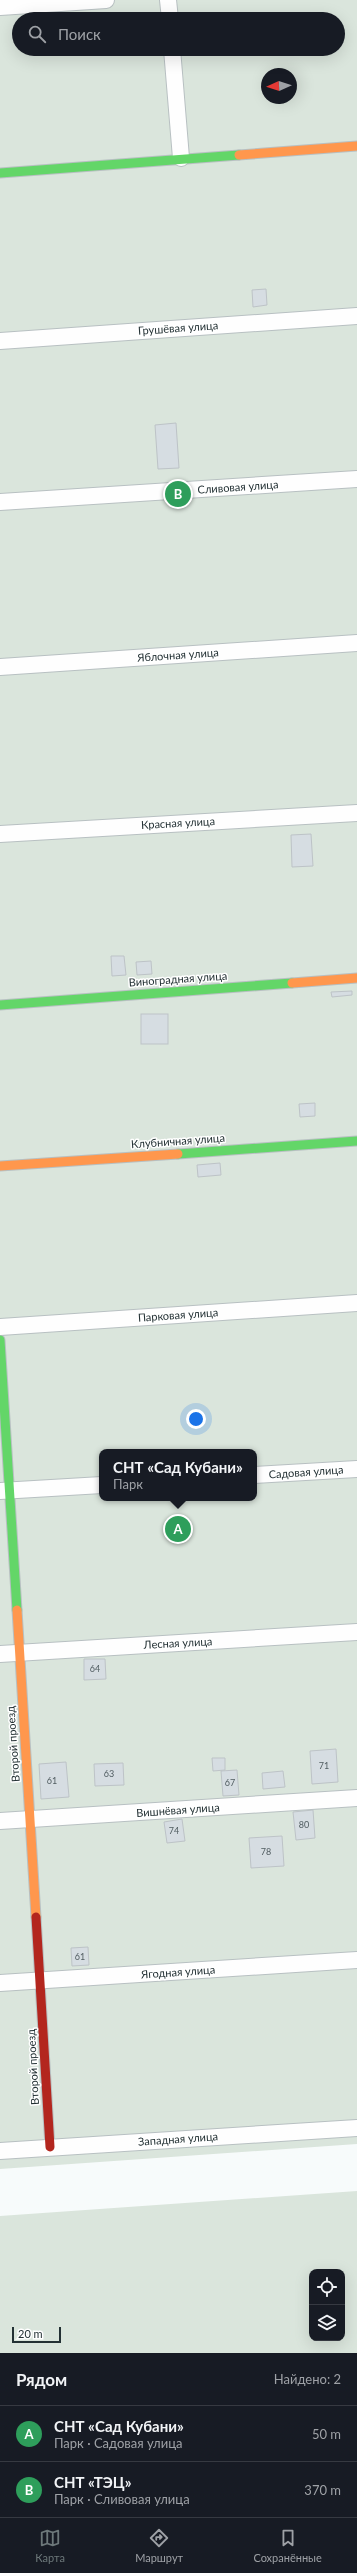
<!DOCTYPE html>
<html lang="ru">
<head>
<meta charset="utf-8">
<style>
	body { margin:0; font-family:Lato,sans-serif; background:#242831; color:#f1f3f6 }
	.controls { position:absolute; right:12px; bottom:12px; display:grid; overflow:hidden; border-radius:8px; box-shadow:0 4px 16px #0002 }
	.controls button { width:36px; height:36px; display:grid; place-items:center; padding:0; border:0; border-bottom:1px solid #363941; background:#171b24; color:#f1f3f6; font:20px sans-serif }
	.compass { position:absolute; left:261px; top:68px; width:36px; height:36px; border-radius:50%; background:#171b24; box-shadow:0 4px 16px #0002; rotate:267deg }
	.scale { position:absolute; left:12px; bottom:10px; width:49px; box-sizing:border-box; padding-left:4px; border:2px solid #233134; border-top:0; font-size:11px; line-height:14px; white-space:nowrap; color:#233134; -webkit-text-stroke:3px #fff; paint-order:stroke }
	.you { position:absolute; left:196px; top:1419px; width:14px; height:14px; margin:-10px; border:3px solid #fff; border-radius:50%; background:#1a73e8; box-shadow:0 0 0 6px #1a73e833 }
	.badge { display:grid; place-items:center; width:26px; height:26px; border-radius:50%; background:#6d787a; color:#fff; font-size:13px; font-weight:700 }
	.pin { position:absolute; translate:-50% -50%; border:2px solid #fff; box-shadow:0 1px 4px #0006 }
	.popup { position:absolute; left:99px; top:1449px; width:158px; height:52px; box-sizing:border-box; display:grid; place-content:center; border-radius:8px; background:#171b24; filter:drop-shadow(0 1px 3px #0005); font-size:13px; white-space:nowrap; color:#9ea1a6 }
	.popup b { font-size:15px; color:#f1f3f6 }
	.popup::after { content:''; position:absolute; left:50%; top:100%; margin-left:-8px; border:8px solid transparent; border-top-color:#171b24 }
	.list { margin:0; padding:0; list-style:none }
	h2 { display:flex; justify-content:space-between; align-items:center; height:52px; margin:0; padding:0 16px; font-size:17px }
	h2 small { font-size:13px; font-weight:400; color:#9ea1a6 }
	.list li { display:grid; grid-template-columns:26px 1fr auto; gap:12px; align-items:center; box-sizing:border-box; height:56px; padding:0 16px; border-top:1px solid #363941 }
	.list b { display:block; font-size:15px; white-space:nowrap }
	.list p { margin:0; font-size:13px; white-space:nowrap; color:#9ea1a6 }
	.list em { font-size:13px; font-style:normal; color:#9ea1a6 }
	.icon { flex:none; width:22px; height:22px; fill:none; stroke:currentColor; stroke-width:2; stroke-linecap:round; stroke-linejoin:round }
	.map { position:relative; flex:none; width:357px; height:2353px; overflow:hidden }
	.search { position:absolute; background:#171b24; box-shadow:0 4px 16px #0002; left:12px; right:12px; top:12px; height:44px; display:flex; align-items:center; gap:10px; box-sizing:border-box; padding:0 14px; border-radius:22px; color:#9ea1a6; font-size:15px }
	.sheet { height:164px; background:#171b24 }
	nav { display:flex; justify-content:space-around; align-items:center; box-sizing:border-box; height:56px; border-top:1px solid #363941; background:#171b24; font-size:11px; color:#9ea1a6 }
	nav a { display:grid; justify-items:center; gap:2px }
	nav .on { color:#6d787a }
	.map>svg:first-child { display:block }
	.green { fill:#dae5dc; fill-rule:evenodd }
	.building { fill:#d6dde2; stroke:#bdc3c7 }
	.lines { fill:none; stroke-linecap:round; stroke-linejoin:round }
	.street-casing { stroke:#b8c0c2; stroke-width:18 }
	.fast-casing { stroke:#b8c0c2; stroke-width:11 }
	.slow-casing { stroke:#b8c0c2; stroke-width:11 }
	.jam-casing { stroke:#b8c0c2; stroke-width:11 }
	.street { stroke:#fefefe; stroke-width:16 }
	.fast { stroke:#63d668; stroke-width:9 }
	.slow { stroke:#ff974d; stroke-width:9 }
	.jam { stroke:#b3261e; stroke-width:9 }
	.labels { text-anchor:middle; stroke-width:3; stroke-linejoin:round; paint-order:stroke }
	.number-label { font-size:9px; fill:#505c60 }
	.street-label { font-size:11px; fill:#233134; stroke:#fff }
</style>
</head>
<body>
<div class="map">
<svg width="357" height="2353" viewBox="0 0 357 2353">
	<rect width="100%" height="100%" fill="#f7fbfb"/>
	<g class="green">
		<path d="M 0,0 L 357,0 L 357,2144 L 0,2169 ZM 19,19 L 338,19 L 338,49 L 19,49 ZM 267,74 L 291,74 L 291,98 L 267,98 ZM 102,1452 L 254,1452 L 254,1498 L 102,1498 Z"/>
		<path d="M 357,2191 L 357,2353 L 0,2353 L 0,2216 ZM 312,2272 L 342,2272 L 342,2338 L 312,2338 Z"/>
	</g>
	<g class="building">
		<polygon points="266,289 267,305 253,307 252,290"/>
		<polygon points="176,423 179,468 158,469 155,425"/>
		<polygon points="311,834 313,866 292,867 291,835"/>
		<polygon points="111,956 124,956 126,975 112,976"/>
		<polygon points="151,961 152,974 137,975 136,962"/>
		<polygon points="352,991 352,995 332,997 331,992"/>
		<rect x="141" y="1014" width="27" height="30"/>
		<polygon points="315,1103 315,1116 300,1117 299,1104"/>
		<polygon points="220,1163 221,1175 198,1177 197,1165"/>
		<polygon points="84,1659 105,1659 106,1679 84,1680"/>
		<polygon points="336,1749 338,1782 312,1784 310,1751"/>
		<polygon points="212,1758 225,1758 225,1770 213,1771"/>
		<polygon points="66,1762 69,1797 41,1799 39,1764"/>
		<polygon points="123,1763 124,1785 95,1786 94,1764"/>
		<polygon points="237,1770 239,1795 223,1796 221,1771"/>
		<polygon points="283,1771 285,1787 263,1789 262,1773"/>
		<polygon points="313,1810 315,1838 296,1840 293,1812"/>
		<polygon points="182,1819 185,1841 167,1843 164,1822"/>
		<polygon points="282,1836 284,1866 251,1868 249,1838"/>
		<polygon points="88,1947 89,1965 72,1966 71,1948"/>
	</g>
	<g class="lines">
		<g class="street-casing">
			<g id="street">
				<polyline points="168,0 170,19"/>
				<polyline points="0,7 106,0"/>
				<polyline points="172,49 181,158"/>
				<polyline points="0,341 357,316"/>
				<polyline points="0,502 357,479"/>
				<polyline points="0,667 357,643"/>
				<polyline points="0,834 357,813"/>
				<polyline points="0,1327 357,1303"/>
				<polyline points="254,1475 357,1469"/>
				<polyline points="0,1491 102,1485"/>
				<polyline points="0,1654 357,1632"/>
				<polyline points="0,1821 357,1798"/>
				<polyline points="0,1983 357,1960"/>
				<polyline points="0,2151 357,2128"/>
			</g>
		</g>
		<g class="fast-casing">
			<g id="fast">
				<polyline points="0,173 239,155"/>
				<polyline points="0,1005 292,983"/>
				<polyline points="178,1154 357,1141"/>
				<polyline points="0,1340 17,1610"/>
			</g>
		</g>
		<g class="slow-casing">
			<g id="slow">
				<polyline points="239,155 357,146"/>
				<polyline points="292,983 357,978"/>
				<polyline points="0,1166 178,1154"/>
				<polyline points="17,1610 36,1917"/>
			</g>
		</g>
		<g class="jam-casing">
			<polyline id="jam" points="36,1917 50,2147"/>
		</g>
		<use href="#street" class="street"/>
		<use href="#fast" class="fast"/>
		<use href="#slow" class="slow"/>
		<use href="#jam" class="jam"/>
	</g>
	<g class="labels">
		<g class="number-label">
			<text x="95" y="1672">64</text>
			<text x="324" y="1769">71</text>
			<text x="109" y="1777">63</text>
			<text x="52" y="1784">61</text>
			<text x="230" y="1786">67</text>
			<text x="304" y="1828">80</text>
			<text x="174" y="1834">74</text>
			<text x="266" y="1855">78</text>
			<text x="80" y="1960">61</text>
		</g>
		<g class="street-label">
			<text transform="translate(178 328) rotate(-4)" y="4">Грушёвая улица</text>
			<text transform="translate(238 487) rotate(-4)" y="4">Сливовая улица</text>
			<text transform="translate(178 655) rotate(-4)" y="4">Яблочная улица</text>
			<text transform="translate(178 823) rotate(-3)" y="4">Красная улица</text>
			<text transform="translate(178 979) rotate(-4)" y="4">Виноградная улица</text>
			<text transform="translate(178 1141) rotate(-4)" y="4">Клубничная улица</text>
			<text transform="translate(178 1315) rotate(-4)" y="4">Парковая улица</text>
			<text transform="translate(306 1472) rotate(-4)" y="4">Садовая улица</text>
			<text transform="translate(178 1643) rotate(-3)" y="4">Лесная улица</text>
			<text transform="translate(13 1744) rotate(-94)" y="4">Второй проезд</text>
			<text transform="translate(178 1810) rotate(-4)" y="4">Вишнёвая улица</text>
			<text transform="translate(178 1972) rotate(-4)" y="4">Ягодная улица</text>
			<text transform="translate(33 2067) rotate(-93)" y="4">Второй проезд</text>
			<text transform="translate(178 2139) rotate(-4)" y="4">Западная улица</text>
		</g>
	</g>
</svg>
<div class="controls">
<button><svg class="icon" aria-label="locate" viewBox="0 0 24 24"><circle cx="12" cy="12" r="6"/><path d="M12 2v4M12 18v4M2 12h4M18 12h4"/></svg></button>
<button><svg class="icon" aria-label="layers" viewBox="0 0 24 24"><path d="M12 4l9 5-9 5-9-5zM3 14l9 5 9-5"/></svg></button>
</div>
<svg class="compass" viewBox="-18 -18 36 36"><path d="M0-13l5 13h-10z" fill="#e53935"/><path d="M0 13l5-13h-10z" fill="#9ea1a6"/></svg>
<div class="scale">20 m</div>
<div class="you"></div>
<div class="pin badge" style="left:178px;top:1529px;background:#2e9e5b">A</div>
<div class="popup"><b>СНТ «Сад Кубани»</b>Парк</div>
<div class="pin badge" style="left:178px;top:494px;background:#2e9e5b">B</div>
<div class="search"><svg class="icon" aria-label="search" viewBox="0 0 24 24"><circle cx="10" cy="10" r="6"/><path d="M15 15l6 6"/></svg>Поиск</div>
</div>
<section class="sheet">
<h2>Рядом<small>Найдено: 2</small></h2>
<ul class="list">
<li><span class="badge" style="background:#2e9e5b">A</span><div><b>СНТ «Сад Кубани»</b><p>Парк · Садовая улица</p></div><em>50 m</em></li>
<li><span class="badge" style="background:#2e9e5b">B</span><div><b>СНТ «ТЭЦ»</b><p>Парк · Сливовая улица</p></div><em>370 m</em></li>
</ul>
</section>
<nav>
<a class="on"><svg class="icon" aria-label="map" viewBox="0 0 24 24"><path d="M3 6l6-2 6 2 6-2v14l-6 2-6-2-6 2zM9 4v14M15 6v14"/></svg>Карта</a>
<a><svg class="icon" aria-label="directions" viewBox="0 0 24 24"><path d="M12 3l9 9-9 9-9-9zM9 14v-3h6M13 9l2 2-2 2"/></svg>Маршрут</a>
<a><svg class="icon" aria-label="saved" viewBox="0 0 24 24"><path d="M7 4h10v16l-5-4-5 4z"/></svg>Сохранённые</a>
</nav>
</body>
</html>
